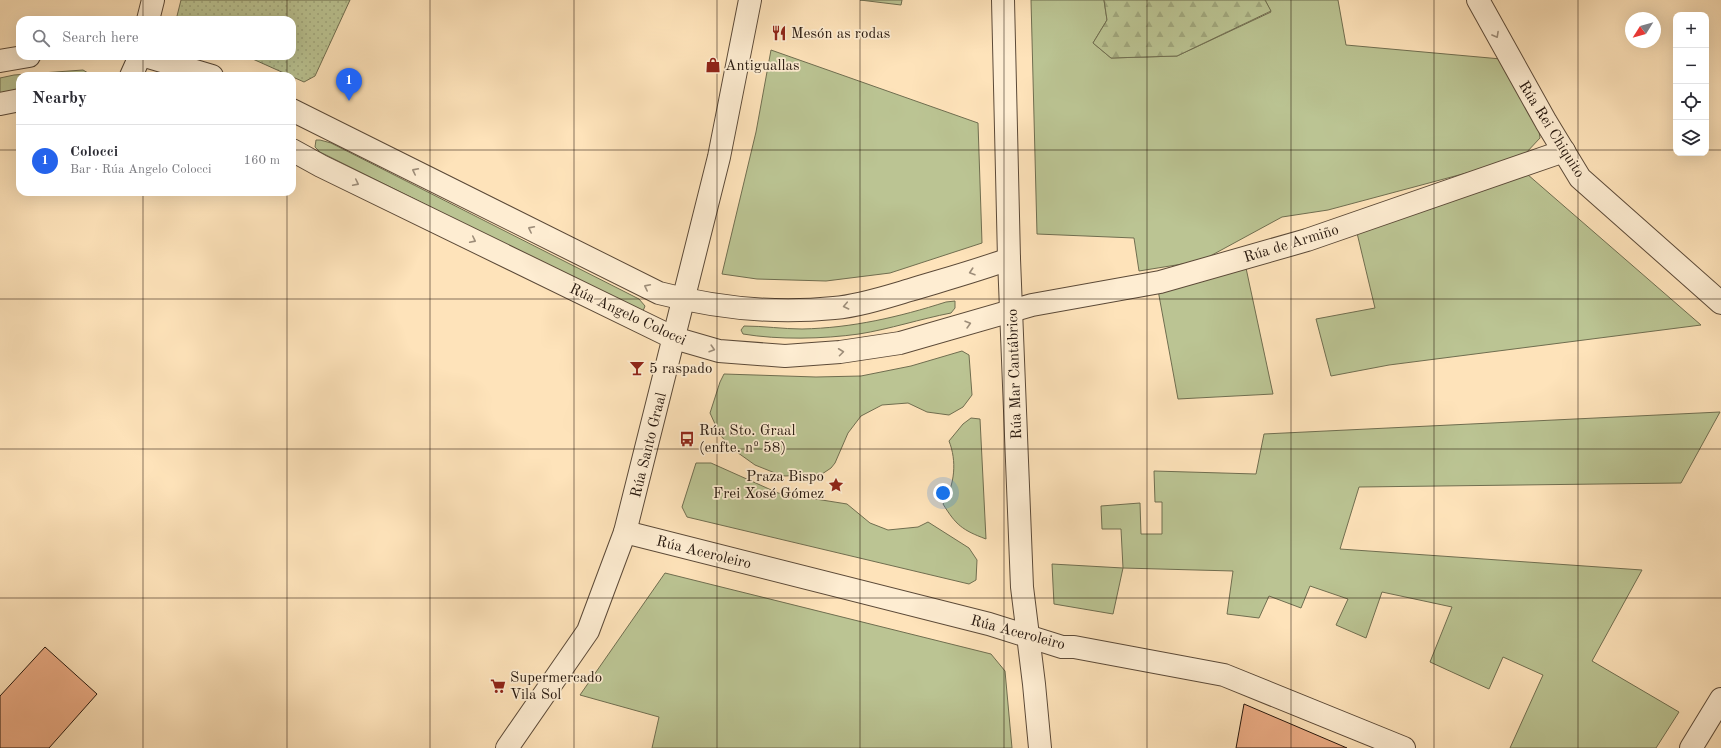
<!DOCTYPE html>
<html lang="en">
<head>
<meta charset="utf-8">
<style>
	body { margin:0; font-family:"Old Standard TT",serif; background:#f2f2f3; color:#2b2b33 }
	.controls { position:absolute; right:12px; top:12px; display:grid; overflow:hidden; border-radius:8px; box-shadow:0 4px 16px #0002 }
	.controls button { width:36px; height:36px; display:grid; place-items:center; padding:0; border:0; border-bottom:1px solid #e1e1e2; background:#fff; color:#2b2b33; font:20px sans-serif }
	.compass { position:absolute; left:1625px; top:12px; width:36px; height:36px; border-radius:50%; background:#fff; box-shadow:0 4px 16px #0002; rotate:233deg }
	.you { position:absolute; left:943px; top:493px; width:14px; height:14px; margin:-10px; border:3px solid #fff; border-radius:50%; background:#1a73e8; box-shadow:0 0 0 6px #1a73e833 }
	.badge { display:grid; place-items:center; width:26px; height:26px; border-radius:50%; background:#2563eb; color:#fff; font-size:13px; font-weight:700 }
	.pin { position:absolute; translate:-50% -33px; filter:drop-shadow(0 1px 2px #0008) }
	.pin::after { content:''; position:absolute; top:21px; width:14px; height:12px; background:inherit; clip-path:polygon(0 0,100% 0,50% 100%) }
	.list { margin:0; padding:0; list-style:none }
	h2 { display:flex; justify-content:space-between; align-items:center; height:52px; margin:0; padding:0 16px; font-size:17px }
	h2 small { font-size:13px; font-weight:400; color:#7c7c81 }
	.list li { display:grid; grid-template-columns:26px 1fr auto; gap:12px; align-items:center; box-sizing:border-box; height:72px; padding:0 16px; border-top:1px solid #e1e1e2 }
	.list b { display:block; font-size:15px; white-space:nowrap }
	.list p { margin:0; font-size:13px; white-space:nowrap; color:#7c7c81 }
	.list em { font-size:13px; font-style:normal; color:#7c7c81 }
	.icon { flex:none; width:22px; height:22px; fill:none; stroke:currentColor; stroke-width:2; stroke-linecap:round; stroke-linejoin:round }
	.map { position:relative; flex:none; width:1721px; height:748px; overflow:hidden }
	.search { position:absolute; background:#fff; box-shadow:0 4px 16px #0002; left:16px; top:16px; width:280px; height:44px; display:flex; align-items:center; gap:10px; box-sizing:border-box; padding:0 14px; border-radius:12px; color:#7c7c81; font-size:15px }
	.panel { position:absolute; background:#fff; box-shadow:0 4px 16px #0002; left:16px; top:72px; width:280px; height:124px; border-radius:12px }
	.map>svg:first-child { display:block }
	.green { fill:#bbc493; stroke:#706e50 }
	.forest { fill:url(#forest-firs); stroke:#706e50 }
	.park { fill:url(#park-dots); stroke:#706e50 }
	.building { fill:#edad86; stroke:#26170d }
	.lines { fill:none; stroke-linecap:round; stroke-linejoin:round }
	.minor-casing { stroke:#5c4a38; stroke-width:24 }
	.minor { stroke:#feedd2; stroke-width:22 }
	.oneway { stroke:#9d8d79 }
	.grid { fill:none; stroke:#26170d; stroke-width:1; stroke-opacity:0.55 }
	.labels { text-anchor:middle; stroke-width:3.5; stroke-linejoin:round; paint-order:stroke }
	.poi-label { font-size:15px; fill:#26170d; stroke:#feedd2; text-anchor:start }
	.street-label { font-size:15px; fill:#26170d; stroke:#feedd2 }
</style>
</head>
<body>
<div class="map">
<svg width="1721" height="748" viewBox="0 0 1721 748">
	<defs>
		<pattern id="forest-firs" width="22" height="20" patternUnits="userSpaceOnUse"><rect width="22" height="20" fill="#bbc493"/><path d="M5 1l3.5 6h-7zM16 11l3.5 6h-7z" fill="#a1a87e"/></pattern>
		<pattern id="park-dots" width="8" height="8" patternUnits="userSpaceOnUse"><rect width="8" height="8" fill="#bbc493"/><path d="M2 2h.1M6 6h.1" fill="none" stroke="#a1a87e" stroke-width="1.8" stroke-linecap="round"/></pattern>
	</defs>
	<rect width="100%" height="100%" fill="#fee3ba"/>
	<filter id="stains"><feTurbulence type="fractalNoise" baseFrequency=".005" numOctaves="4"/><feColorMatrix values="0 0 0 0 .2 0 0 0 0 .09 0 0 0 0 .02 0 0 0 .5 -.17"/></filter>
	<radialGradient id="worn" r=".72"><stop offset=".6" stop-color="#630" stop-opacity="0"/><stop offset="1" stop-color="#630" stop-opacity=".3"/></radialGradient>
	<g class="green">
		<polygon points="860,0 902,0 901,5"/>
		<polygon points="1031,0 1104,0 1107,20 1093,43 1111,58 1177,56 1271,12 1265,0 1338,0 1346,45 1501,59 1538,124 1540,138 1525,154 1485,168 1328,210 1282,217 1201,261 1139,271 1134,238 1037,234"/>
		<polygon points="771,50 978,123 982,243 890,273 826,281 757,279 722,274 756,132"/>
		<polygon points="83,70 93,76 20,76 20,89 0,93 0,78 14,75"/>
		<polygon points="316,140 320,140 331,143 639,299 645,306 643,311 631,307 320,152 315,147"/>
		<polygon points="1527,174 1701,325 1389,365 1331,376 1316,319 1375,308 1357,233"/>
		<polygon points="1246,268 1273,394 1178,399 1158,290"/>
		<path d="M 955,301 L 955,308 L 951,313 C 920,319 890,329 859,334 C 823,339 779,340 743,334 L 741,330 L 744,326 C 764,326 783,329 802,329 C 852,328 899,317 946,302 Z"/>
		<polygon points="962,351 969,355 972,395 963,407 949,415 927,412 908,403 882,405 861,416 848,433 835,463 831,468 822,474 785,476 775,473 755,465 734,450 720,435 710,413 720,382 724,374 816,377 861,376 911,366"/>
		<polygon points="1720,412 1681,483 1359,487 1340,549 1642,570 1592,661 1679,712 1656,748 1510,748 1543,675 1503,657 1489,689 1430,662 1452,607 1382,592 1366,638 1336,625 1348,599 1310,586 1301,608 1269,596 1259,618 1227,614 1233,571 1123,568 1113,614 1054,604 1052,564 1123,568 1121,529 1102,529 1101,506 1140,503 1141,534 1162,534 1162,502 1155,502 1154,471 1256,474 1264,434"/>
		<path d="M 971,418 L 980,419 L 986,539 C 962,530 956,525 943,504 C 955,485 957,461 949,441 L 963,424 Z"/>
		<polygon points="696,463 711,463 778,493 847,504 870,523 888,530 918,527 928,522 969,548 977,560 976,580 969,584 687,517 682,507"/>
		<polygon points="665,573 991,654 1005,671 1012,748 652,748 659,717 580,695"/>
	</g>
	<polygon class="forest" points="1104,0 1265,0 1271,11 1177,56 1111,58 1093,43 1107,20"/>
	<polygon class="park" points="181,0 350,0 315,76 304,82 246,56 292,56 292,20 176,20"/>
	<g class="building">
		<polygon points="45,647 97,694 49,748 0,748 0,696"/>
		<polygon points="1244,704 1347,748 1236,748"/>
	</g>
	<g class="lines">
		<g class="minor-casing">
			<g id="minor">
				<polyline points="1003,0 1009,259 1022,587 1034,684 1040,748"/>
				<polyline points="1478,0 1546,122 1580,178 1721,303"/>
				<polyline points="148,20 153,0"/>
				<polyline points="145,56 212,76"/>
				<polyline points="0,61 29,56"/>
				<polyline points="131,76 140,56"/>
				<polyline points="0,104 20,100"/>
				<path d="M 292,110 L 659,293 C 716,308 775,314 834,308 C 859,306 886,297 910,290 C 943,280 976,271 1009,259"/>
				<polyline points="292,150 321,166 674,338 719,351 785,356 840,352 900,343 1032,305 1160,282 1307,240 1564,151"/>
				<polyline points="625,532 989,624 1062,647 1074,647 1224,675 1404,748"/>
				<polyline points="507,748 588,631 625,532 719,157 750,0"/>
				<polyline points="1691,748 1721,699"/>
			</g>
		</g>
		<use href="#minor" class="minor"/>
	</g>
	<defs><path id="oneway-chevron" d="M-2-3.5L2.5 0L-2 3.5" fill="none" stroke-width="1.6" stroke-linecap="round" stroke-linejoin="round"/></defs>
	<g class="oneway">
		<use href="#oneway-chevron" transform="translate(1496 35) rotate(61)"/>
		<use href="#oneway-chevron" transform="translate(415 171) rotate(-153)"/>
		<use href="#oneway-chevron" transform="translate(356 183) rotate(26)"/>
		<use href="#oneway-chevron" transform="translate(531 229) rotate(-153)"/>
		<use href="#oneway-chevron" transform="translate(473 240) rotate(26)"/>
		<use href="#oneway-chevron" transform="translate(972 272) rotate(162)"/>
		<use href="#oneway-chevron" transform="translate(647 287) rotate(-153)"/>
		<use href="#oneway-chevron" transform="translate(846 306) rotate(168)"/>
		<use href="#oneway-chevron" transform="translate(968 324) rotate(-16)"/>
		<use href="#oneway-chevron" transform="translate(712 349) rotate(17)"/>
		<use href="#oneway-chevron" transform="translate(841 352) rotate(-7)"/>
	</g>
	<path class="grid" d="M 143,0 L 143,20M 287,0 L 287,20M 430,0 L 430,748M 574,0 L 574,748M 717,0 L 717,748M 860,0 L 860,748M 1004,0 L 1004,748M 1147,0 L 1147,748M 1291,0 L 1291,748M 1434,0 L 1434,748M 1578,0 L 1578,748M 143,56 L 143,76M 287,56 L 287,76M 0,150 L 20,150M 292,150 L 1676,150M 1706,150 L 1721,150M 143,192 L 143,748M 287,192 L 287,748M 0,299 L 1721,299M 0,449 L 1721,449M 0,598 L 1721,598"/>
	<defs>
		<g id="restaurant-bare" transform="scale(1.2)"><path d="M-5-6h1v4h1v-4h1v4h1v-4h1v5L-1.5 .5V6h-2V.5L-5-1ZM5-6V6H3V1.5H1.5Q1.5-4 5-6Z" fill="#8f2418" stroke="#feedd2" stroke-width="2.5" paint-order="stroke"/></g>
		<g id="shop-bare" transform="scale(1.2)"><path d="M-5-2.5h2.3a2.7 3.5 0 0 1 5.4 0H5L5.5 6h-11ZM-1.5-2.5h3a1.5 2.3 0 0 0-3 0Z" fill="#8f2418" stroke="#feedd2" stroke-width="2.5" paint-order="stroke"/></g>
		<g id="bar-bare" transform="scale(1.2)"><path d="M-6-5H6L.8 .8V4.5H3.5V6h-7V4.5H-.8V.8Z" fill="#8f2418" stroke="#feedd2" stroke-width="2.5" paint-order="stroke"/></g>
		<g id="bus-bare" transform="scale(1.2)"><path d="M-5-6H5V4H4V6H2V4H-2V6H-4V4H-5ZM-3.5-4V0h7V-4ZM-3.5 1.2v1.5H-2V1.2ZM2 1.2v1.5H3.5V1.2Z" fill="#8f2418" stroke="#feedd2" stroke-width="2.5" paint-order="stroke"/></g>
		<g id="sight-bare" transform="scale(1.2)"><path d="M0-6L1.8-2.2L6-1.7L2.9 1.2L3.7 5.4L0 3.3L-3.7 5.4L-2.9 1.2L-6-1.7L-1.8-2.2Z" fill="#8f2418" stroke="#feedd2" stroke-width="2.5" paint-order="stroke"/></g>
		<g id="supermarket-bare" transform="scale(1.2)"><path d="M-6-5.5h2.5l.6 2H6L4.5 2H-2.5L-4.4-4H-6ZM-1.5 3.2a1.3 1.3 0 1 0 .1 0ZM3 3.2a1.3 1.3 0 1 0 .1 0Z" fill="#8f2418" stroke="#feedd2" stroke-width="2.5" paint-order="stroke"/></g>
	</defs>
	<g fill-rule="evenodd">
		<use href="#restaurant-bare" x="779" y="33"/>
		<use href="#shop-bare" x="713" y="65"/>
		<use href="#bar-bare" x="637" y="368"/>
		<use href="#bus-bare" x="687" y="439"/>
		<use href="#sight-bare" x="836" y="485"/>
		<use href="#supermarket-bare" x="498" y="686"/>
	</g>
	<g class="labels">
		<g class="poi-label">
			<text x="791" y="38">Mesón as rodas</text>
			<text x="725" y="70">Antiguallas</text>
			<text x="649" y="373">5 raspado</text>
			<text x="699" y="435">Rúa Sto. Graal<tspan x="699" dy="17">(enfte. nº 58)</tspan></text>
			<text x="824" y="481" text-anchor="end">Praza Bispo<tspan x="824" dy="17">Frei Xosé Gómez</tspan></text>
			<text x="510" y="682">Supermercado<tspan x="510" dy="17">Vila Sol</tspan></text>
		</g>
		<g class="street-label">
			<text transform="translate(1552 129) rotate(58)" y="5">Rúa Rei Chiquito</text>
			<text transform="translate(1291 243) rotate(-17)" y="5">Rúa de Armiño</text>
			<text transform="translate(628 314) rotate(25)" y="5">Rúa Angelo Colocci</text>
			<text transform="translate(1014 374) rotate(-92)" y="5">Rúa Mar Cantábrico</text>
			<text transform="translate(648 445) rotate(-76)" y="5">Rúa Santo Graal</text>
			<text transform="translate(704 552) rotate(14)" y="5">Rúa Aceroleiro</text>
			<text transform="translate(1018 632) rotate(15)" y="5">Rúa Aceroleiro</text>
		</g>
	</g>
	<rect width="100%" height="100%" filter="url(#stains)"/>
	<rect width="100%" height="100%" fill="url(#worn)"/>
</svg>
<div class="controls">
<button>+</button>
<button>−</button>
<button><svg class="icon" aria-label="locate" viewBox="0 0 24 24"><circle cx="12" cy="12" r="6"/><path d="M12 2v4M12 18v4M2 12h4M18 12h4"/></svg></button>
<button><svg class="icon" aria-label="layers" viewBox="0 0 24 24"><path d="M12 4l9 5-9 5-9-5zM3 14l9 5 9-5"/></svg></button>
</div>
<svg class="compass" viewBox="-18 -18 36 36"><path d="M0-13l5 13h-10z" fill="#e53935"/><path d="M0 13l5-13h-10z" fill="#7c7c81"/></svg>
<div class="you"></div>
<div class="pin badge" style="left:349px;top:101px">1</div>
<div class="search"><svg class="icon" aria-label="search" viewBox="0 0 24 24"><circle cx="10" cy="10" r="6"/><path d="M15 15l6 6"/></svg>Search here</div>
<section class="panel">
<h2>Nearby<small></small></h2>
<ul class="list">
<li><span class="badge">1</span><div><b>Colocci</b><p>Bar · Rúa Angelo Colocci</p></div><em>160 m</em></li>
</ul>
</section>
</div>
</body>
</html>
